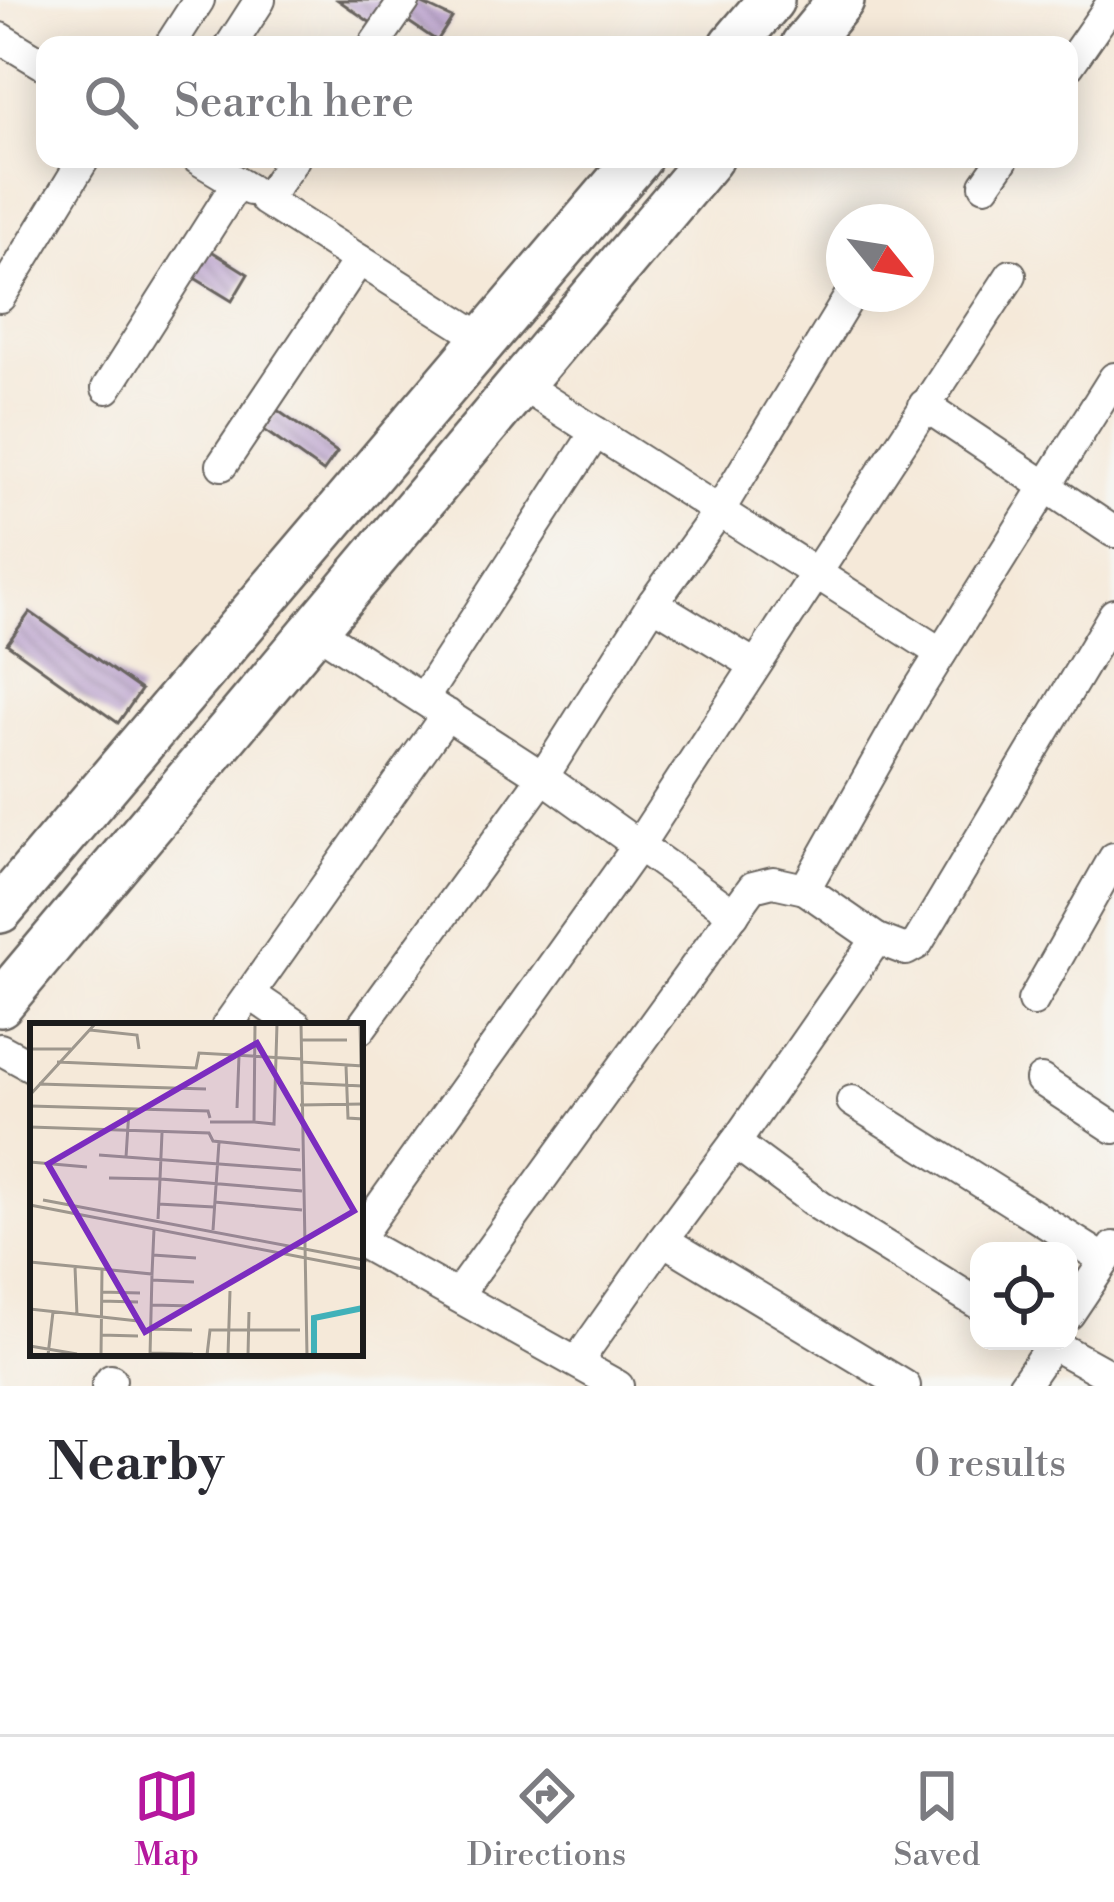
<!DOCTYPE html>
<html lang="en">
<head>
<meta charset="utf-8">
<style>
	body { margin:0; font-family:"Libre Bodoni",serif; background:#f2f2f3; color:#2b2b33 }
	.controls { position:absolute; right:36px; bottom:36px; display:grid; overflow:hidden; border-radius:24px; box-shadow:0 6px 30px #0003 }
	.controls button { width:108px; height:108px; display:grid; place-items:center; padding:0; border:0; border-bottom:3px solid #e1e1e2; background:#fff; color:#2b2b33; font:60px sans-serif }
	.compass { position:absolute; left:826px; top:204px; width:108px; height:108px; border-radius:50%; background:#fff; box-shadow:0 6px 30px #0003; rotate:120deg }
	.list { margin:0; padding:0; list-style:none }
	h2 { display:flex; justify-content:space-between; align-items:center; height:156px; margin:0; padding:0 48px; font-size:51px }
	h2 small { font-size:39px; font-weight:400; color:#7c7c81 }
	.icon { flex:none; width:66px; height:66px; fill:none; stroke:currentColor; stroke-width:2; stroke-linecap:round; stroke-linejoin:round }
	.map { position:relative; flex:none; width:1114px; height:1386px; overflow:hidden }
	.search { position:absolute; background:#fff; box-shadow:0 6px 30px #0003; left:36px; right:36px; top:36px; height:132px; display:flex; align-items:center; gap:30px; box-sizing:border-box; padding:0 42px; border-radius:24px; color:#7c7c81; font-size:45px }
	.sheet { height:348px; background:#fff }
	nav { display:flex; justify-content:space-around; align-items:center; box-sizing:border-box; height:168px; border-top:3px solid #e1e1e2; background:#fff; font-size:33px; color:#7c7c81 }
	nav a { display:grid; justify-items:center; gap:6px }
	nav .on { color:#b5179e }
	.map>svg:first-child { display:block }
	.building { fill:url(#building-back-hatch) }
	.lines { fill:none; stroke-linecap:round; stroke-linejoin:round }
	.street-casing { stroke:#68645e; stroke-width:34 }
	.primary-casing { stroke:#68645e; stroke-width:50 }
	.street { stroke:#fff; stroke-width:30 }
	.primary { stroke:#fff; stroke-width:45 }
	.inset-river { fill:none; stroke:#41b1b9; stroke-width:6 }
	.inset-road { fill:none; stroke:#9e978d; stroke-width:3 }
	.view { fill:#7b2cbf; fill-opacity:0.15; stroke:#7b2cbf; stroke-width:6 }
	.inset-edge { fill:none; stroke:#1c1c1c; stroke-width:6 }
</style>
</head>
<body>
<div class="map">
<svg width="1114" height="1386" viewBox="0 0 1114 1386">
	<defs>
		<pattern id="building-back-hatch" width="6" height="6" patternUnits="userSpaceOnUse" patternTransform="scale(3)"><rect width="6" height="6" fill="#b89ecb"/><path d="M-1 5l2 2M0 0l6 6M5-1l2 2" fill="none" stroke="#9580a4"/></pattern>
	</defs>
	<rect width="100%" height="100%" fill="#f6f6f2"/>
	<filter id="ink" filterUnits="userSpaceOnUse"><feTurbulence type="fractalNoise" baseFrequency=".00833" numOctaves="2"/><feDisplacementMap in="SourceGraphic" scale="24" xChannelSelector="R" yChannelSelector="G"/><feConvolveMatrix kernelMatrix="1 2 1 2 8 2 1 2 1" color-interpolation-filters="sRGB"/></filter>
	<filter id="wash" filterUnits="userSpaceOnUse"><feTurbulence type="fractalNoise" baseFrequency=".004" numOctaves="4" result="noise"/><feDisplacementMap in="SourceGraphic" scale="48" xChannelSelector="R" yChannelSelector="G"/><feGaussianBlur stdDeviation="2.7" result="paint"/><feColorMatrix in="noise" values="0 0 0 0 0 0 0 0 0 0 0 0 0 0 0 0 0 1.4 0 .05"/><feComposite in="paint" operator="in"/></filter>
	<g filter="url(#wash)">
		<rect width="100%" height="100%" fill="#f5e9d9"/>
		<g id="blocks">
			<g class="building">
				<polygon points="338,0 387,0 371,23"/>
				<polygon points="414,0 452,18 437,41 403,18"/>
				<polygon points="205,247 248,274 232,301 188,274"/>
				<polygon points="277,410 337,452 323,472 264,430"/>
				<polygon points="30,612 141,690 118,723 7,644"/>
			</g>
		</g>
	</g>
	<g filter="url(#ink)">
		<use href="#blocks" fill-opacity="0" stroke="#68645e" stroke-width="3"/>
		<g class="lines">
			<g class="street-casing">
				<g id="street">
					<polyline points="0,38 45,65"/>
					<polyline points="170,45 199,0"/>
					<polyline points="231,45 260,0"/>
					<polyline points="374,45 405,0"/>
					<polyline points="1069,65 1114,0"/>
					<polyline points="198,159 250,190"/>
					<polyline points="294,159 265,200 487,341"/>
					<polyline points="985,185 1003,159"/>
					<polyline points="851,294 719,511 941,653"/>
					<polyline points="0,297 84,159"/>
					<polyline points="107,388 237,183"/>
					<polyline points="924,405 1114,532"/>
					<polyline points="222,465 359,260"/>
					<polyline points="653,603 755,665"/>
					<polyline points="311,627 543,777 734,914"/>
					<polyline points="423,699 596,432"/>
					<polyline points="877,939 906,950 917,944 1114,614"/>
					<polyline points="250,994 297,1026"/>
					<polyline points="1033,1001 1114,858"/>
					<polyline points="227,1026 447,714"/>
					<polyline points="360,1029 543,777 653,603 719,511 522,385"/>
					<polyline points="0,1049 33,1067"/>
					<polyline points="1041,1080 1114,1128"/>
					<polyline points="852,1101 1105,1260"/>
					<polyline points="735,1143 877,939 805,889"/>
					<polyline points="360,1235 638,846 1011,275"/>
					<polyline points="360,1242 618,1386"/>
					<polyline points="458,1294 753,887 773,882 805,889 910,703 1114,378"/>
					<polyline points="1069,1314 1114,1247"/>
					<polyline points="1047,1341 1114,1378"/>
					<polyline points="577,1362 663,1240"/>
					<polyline points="107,1386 111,1380"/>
					<polyline points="905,1386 663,1240 735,1143 820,1206 979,1304"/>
					<polyline points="1023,1386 1054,1341"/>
				</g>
			</g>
			<g class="primary-casing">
				<g id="primary">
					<polyline points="733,45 771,0"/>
					<polyline points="804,45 841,0"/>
					<polyline points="0,910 638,159"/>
					<polyline points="0,1004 709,159"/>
				</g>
			</g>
			<use href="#street" class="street"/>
			<use href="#primary" class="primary"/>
		</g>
	</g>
	<g transform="translate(30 1023)">
		<rect width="333" height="333" fill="#f5e9d9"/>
		<path class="inset-river" d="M 284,332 L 284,295 L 333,285"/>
		<path class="inset-road" d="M 225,1 L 224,99 L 244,101 L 247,1M 271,1 L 277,332M 330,1 L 331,43M 60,7 L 107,12 L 109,26M 271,17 L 317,17M 0,26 L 41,26M 27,39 L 166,45 L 169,30 L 271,36M 271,39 L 333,43M 316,43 L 318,95 L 333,96M 270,60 L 333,63M 9,61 L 176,66M 0,72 L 65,1M 270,82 L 333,81M 0,83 L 178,88 L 180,95M 207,85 L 209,33M 180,99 L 224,99M 0,104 L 179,110 L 183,118 L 270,127M 69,132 L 271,147M 96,134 L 99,87M 0,139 L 57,144M 79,155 L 130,156 L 132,110M 13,177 L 333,237M 184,179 L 272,187M 128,181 L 184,184M 0,182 L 333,246M 128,196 L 130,156 L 272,168M 183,207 L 189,119M 123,232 L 166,235M 0,239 L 122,251 L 124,206M 45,244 L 47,292M 122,257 L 164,259M 71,269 L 110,270M 71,278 L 108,279M 122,282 L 163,283M 0,286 L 108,298M 121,306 L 162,307M 71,312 L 108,313M 0,323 L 47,331M 120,330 L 163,331M 18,332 L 23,289M 71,332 L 72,247M 120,332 L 122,251M 177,332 L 180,307 L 270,307M 198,332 L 200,268M 218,332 L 219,289"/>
		<path class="view" d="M 227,20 L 324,188 L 115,309 L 18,141 Z"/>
		<rect width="333" height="333" class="inset-edge"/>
	</g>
</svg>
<div class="controls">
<button><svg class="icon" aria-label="locate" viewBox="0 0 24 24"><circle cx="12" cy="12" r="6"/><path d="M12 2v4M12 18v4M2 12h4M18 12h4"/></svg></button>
</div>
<svg class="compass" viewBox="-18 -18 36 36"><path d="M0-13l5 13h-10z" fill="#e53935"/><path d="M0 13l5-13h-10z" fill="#7c7c81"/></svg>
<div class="search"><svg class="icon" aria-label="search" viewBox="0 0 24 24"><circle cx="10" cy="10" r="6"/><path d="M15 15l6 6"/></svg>Search here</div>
</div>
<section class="sheet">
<h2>Nearby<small>0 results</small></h2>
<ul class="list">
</ul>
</section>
<nav>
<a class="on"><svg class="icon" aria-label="map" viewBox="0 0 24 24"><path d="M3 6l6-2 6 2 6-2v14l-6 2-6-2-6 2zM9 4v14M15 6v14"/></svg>Map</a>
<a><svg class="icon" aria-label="directions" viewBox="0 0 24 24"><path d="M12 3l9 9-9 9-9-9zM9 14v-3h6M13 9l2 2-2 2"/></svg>Directions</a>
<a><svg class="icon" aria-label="saved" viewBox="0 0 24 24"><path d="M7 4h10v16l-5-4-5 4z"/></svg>Saved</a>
</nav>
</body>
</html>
